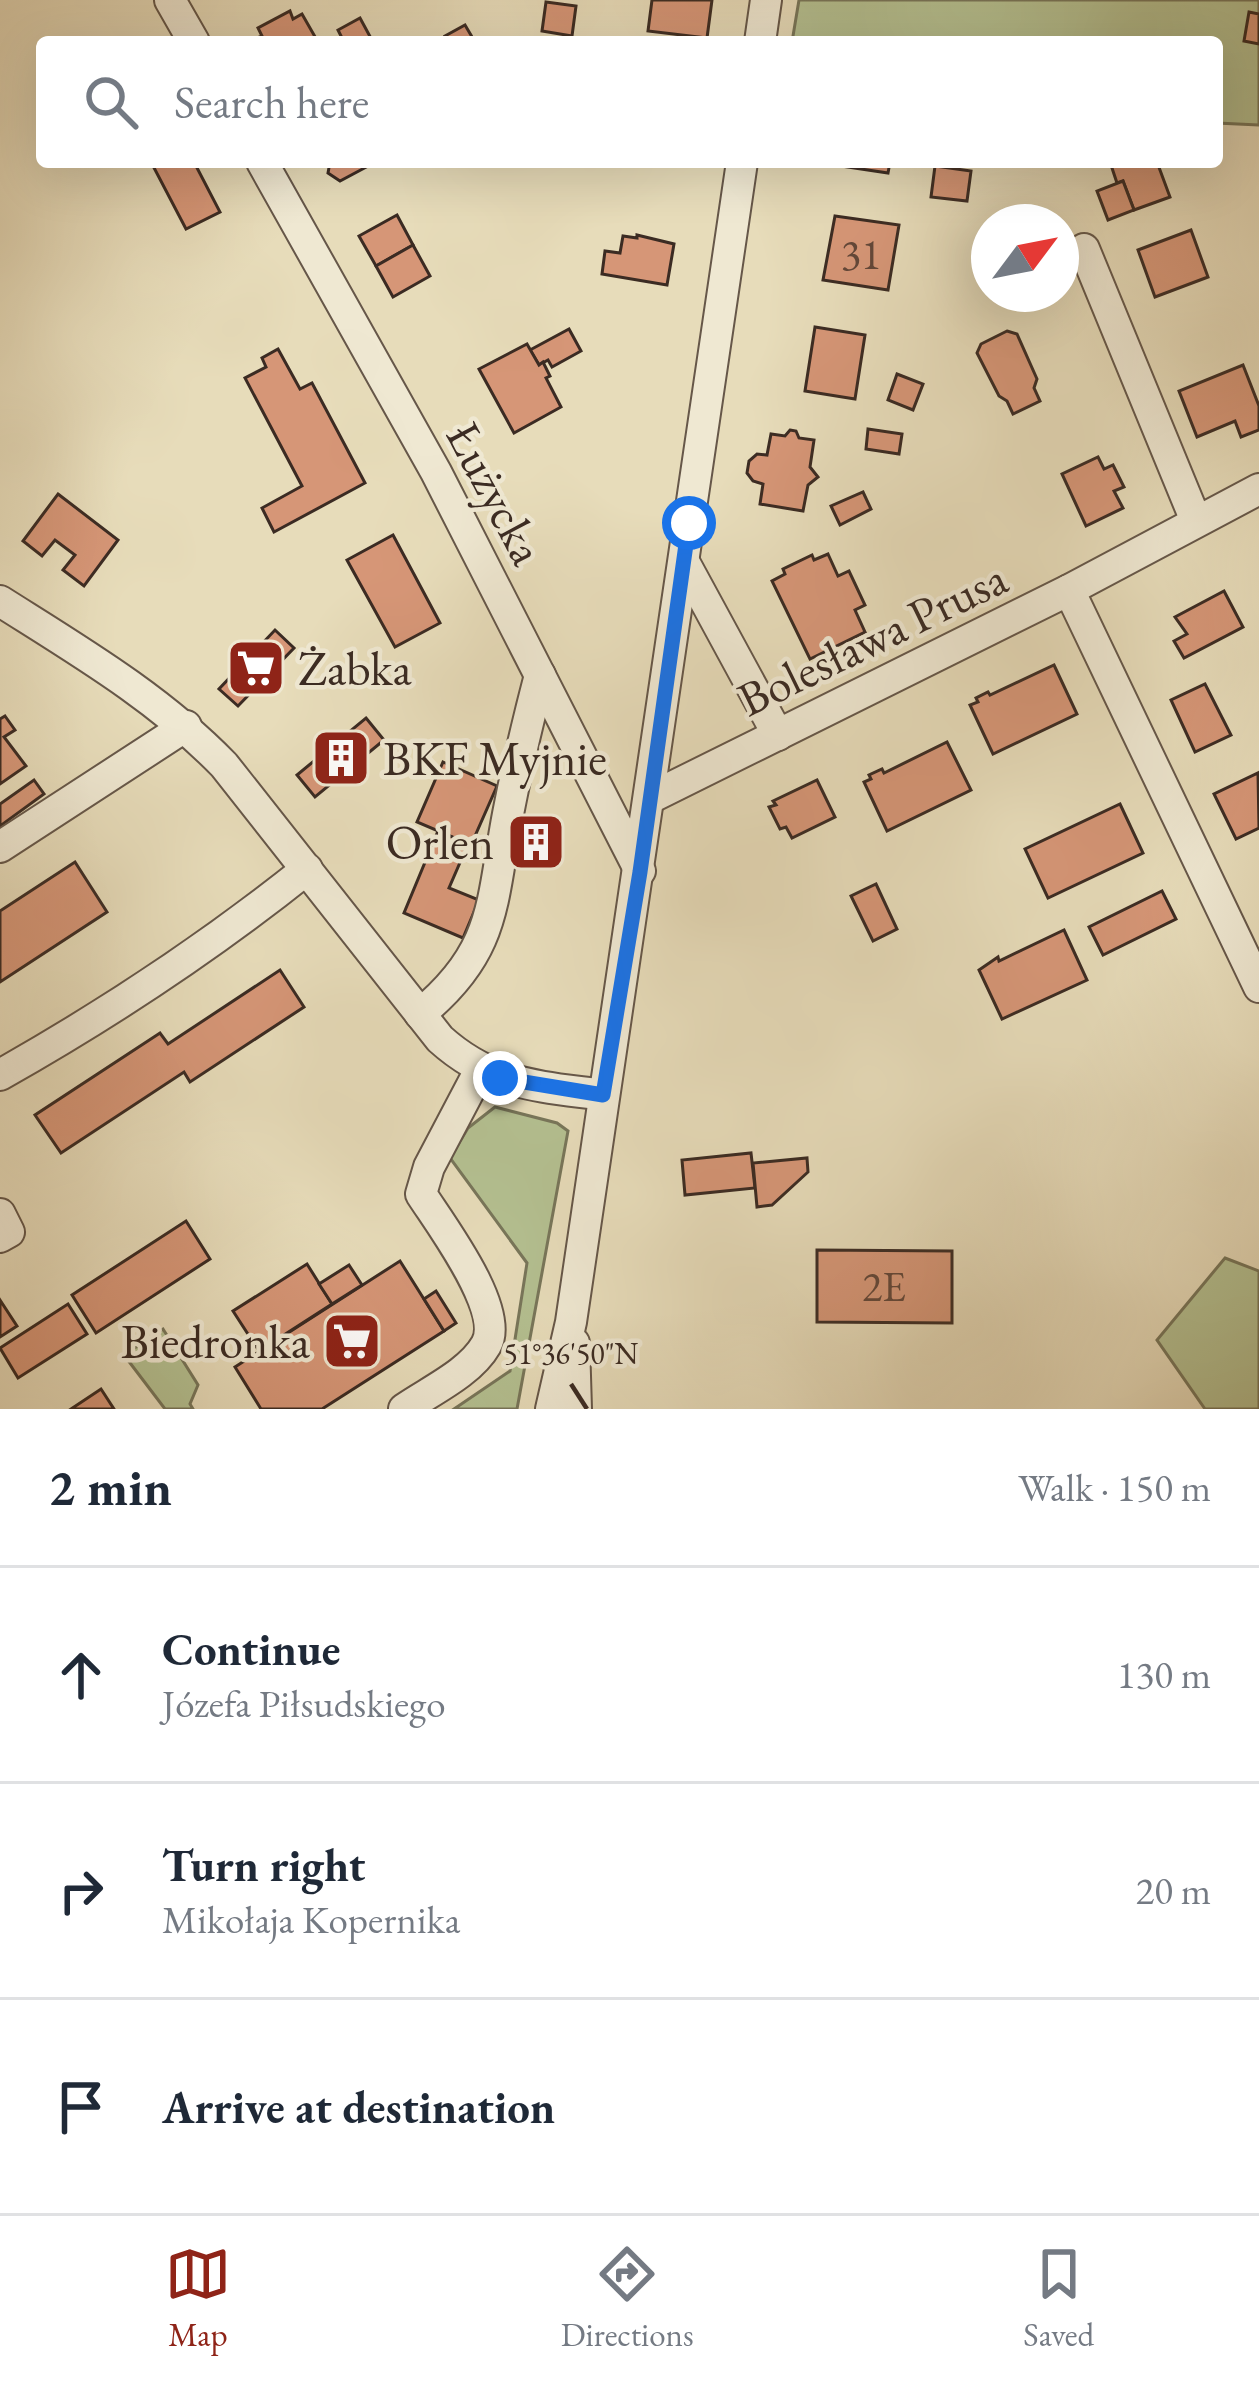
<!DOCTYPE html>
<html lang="en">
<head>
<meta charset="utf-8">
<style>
	body { margin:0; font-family:"EB Garamond",serif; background:#f6f6f7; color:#1f2937 }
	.compass { position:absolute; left:971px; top:204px; width:108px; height:108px; border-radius:50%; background:#fff; box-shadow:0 12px 48px #0002; rotate:58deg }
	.stop { position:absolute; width:36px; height:36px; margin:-27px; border:9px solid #1a73e8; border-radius:50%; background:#fff }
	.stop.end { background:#1a73e8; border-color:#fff; box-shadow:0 3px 12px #0008 }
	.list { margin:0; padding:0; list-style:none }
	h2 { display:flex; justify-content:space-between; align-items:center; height:156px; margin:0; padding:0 48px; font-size:51px }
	h2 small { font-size:39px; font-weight:400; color:#747a83 }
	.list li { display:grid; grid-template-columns:78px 1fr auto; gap:36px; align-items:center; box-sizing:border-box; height:216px; padding:0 48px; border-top:3px solid #e0e1e3 }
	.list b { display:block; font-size:45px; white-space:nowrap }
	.list p { margin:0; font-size:39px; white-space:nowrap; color:#747a83 }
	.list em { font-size:39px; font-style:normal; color:#747a83 }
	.icon { flex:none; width:66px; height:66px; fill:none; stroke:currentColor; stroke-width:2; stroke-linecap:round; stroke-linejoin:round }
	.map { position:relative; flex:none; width:1259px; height:1409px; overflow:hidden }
	.search { position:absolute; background:#fff; box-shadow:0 12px 48px #0002; left:36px; right:36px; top:36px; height:132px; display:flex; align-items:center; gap:30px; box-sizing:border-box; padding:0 42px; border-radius:12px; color:#747a83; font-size:45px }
	.sheet { height:804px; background:#fff }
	nav { display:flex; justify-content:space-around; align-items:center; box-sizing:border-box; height:168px; border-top:3px solid #e0e1e3; background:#fff; font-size:33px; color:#747a83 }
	nav a { display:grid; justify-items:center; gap:6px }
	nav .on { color:#8f2418 }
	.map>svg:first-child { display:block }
	.green { fill:#b4c091; stroke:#78765a; stroke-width:3 }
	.building { fill:#d69677; stroke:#3b2b23; stroke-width:3 }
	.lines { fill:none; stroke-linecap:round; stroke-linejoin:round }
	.minor-casing { stroke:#665749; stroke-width:34 }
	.minor { stroke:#efe8d2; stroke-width:30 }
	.route { stroke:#1a73e8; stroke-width:15 }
	.ticks { fill:none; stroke:#3b2b23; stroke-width:4.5 }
	.labels { text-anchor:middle; stroke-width:9; stroke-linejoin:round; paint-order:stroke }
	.number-label { font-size:42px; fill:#624638 }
	.street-label { font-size:48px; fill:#3b2b23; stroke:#efe8d2 }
	.poi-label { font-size:48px; fill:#3b2b23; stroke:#efe8d2; text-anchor:start }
	.ticks-label { font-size:30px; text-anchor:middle; fill:#3b2b23; stroke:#efe8d2; stroke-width:9; stroke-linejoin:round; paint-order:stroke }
</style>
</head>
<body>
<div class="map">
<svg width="1259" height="1409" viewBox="0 0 1259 1409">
	<rect width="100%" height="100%" fill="#e7dcba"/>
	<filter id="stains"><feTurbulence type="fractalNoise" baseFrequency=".00167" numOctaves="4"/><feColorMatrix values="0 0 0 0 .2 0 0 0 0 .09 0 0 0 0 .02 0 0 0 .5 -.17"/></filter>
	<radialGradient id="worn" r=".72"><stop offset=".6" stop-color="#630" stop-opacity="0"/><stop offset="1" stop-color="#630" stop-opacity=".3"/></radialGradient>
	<g class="green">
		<polygon points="799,0 1259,0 1259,125 1217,123 1217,42 792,42"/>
		<polygon points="495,1107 557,1123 568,1131 517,1409 454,1409 510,1371 527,1263 450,1158 468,1128"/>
		<polygon points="1225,1258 1259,1271 1259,1409 1205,1409 1157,1340"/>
		<polygon points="163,1329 198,1385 190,1404 193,1409 165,1409 124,1355"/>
	</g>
	<g class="building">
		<polygon points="652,0 712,0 707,38 648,31"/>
		<polygon points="546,2 576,6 572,36 542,31"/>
		<polygon points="290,11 293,19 302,14 318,42 259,42 257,38 262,36 258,28"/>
		<polygon points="1249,12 1259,14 1259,44 1244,41"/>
		<polygon points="360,18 373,42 344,42 338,30"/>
		<polygon points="465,25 475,42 449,42 445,36"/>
		<polygon points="151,162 194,162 220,212 186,229"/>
		<polygon points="330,162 368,162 370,165 340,181 328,173"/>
		<polygon points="842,162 890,162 888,173 841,166"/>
		<polygon points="1110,162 1157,162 1170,197 1134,210 1123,181 1117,183"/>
		<polygon points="935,166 971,171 967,201 931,197"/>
		<polygon points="1123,181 1134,210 1108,220 1097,191"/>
		<polygon points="397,215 413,245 376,266 359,236"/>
		<polygon points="835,216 899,225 888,290 823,280"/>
		<polygon points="1191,230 1208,277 1155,297 1138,250"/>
		<polygon points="637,235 674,244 667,285 602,274 605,251 620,253 623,236 637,238"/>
		<polygon points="413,245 430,276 393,297 376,266"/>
		<polygon points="815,327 865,335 855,399 805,391"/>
		<polygon points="569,329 581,351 552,367 548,360 539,365 530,350"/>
		<polygon points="1007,331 1017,334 1037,379 1034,388 1040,401 1013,414 1007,401 999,396 977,353 981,344"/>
		<polygon points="527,344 539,365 543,362 550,376 546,378 561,407 514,433 479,369"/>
		<polygon points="278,349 300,389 312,383 365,483 274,532 262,508 302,486 245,378 266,367 262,358"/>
		<polygon points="1243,365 1259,406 1259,430 1241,437 1235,421 1197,437 1179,391"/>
		<polygon points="897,374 923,384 913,410 888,400"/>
		<polygon points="868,429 902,434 899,454 866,449"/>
		<polygon points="790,430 796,431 799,438 814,440 810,467 818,477 808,485 803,511 760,504 763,484 753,481 747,473 749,461 757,454 767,455 771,434 785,436"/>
		<polygon points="1098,457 1104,469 1113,465 1124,487 1114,491 1123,508 1086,526 1062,474"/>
		<polygon points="863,492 871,509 840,525 831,506"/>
		<polygon points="58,494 118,540 84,586 63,570 75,555 55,540 42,556 23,541"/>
		<polygon points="393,535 440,623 395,647 347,560"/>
		<polygon points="828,554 838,576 849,571 865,605 855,610 865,632 810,659 772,581 785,574 783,569 812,555 814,560"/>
		<polygon points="1224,591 1243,627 1184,658 1174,641 1187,634 1175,617"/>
		<polygon points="275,630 294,648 238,706 219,689"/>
		<polygon points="1054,665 1077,714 993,754 970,705 978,702 976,698 988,692 990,695"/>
		<polygon points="1205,684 1231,735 1195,752 1171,700"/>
		<polygon points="5,716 15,730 4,737 26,766 0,784 0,719"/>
		<polygon points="366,718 384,740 315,797 297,775"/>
		<polygon points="947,742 971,790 887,831 864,782 871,779 869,775 882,769 884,773"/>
		<polygon points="443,762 497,786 471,845 417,822"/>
		<polygon points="1258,773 1259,828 1236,839 1214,794"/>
		<polygon points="34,780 44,794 0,826 0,804"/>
		<polygon points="817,780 835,817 792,838 786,827 780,829 769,807 776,805 773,801"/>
		<polygon points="1120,804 1143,853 1048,898 1025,849"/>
		<polygon points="525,830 549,832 547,855 522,852"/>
		<polygon points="438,831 468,844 449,888 479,900 463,938 404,913"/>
		<polygon points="75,862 107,912 0,982 0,911"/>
		<polygon points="876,884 897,929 873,941 851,896"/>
		<polygon points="1162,891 1176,919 1103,955 1089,927"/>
		<polygon points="1064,930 1087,980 1002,1019 979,970 998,957 999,961"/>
		<polygon points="280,970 304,1007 190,1082 184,1072 61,1153 35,1115 160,1033 168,1044"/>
		<polygon points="751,1153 755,1188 685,1195 682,1160"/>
		<polygon points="807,1158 808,1172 772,1205 757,1207 753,1163"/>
		<polygon points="186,1221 210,1259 96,1333 72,1295"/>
		<polygon points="817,1250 952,1251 952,1323 817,1322"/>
		<polygon points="400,1261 444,1331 322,1409 261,1409 235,1367"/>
		<polygon points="307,1264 332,1304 259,1351 233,1311"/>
		<polygon points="349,1265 362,1285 332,1304 319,1284"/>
		<polygon points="436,1291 456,1323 444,1331 424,1299"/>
		<polygon points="0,1300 17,1326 0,1337"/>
		<polygon points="68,1304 87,1334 18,1378 0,1348"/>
		<polygon points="101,1389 114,1409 71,1409"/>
	</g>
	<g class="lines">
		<g class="minor-casing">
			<g id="minor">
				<polyline points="170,0 194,42"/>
				<polyline points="760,42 766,0"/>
				<polyline points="262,162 436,472 640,871"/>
				<polyline points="1084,249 1196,521"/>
				<polyline points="684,562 778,735"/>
				<polyline points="1069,590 1259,987"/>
				<path d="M 0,601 C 79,651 159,698 224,765 L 440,1039 C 491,1085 538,1086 603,1095"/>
				<polyline points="650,798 1069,590 1259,489"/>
				<polyline points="0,847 186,726"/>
				<path d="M 420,1014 C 497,951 491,903 508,814 C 517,767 528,721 540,675"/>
				<path d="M 0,1075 C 108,1014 211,946 307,869"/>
				<polyline points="0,1214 9,1232 0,1237"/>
				<polyline points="574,1343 576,1409"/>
				<path d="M 404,1409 C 430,1391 470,1373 486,1345 C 506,1311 441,1225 421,1194 L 429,1167 L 480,1070"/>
				<polyline points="551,1409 571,1322 742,162"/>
			</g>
		</g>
		<use href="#minor" class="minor"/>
	</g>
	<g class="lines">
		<polyline class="route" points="500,1078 603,1095 640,872 689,523"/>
	</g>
	<path class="ticks" d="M 571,1384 L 587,1409"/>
	<defs>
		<g id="supermarket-square" transform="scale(3)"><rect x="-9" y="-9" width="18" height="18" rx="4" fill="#8f2418" stroke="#efe8d2"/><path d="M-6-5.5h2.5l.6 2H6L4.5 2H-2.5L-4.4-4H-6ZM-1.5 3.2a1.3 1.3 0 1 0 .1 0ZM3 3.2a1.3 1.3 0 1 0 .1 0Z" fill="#fff"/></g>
		<g id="building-square" transform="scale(3)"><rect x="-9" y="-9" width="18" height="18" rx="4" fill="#8f2418" stroke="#efe8d2"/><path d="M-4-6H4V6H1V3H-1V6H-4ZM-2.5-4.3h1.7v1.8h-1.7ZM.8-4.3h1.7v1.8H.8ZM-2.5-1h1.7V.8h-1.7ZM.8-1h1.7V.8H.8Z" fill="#fff"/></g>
	</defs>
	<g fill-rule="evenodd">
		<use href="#supermarket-square" x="256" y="668"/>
		<use href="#building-square" x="341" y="758"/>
		<use href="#building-square" x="536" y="842"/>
		<use href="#supermarket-square" x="352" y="1341"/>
	</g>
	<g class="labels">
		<g class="number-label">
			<text x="861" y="269">31</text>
			<text x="884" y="1301">2E</text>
		</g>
		<g class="street-label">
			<text transform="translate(496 493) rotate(62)" y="17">Łużycka</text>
			<text transform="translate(872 638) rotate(-26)" y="17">Bolesława Prusa</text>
		</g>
		<g class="poi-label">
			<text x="298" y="685">Żabka</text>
			<text x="383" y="775">BKF Myjnie</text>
			<text x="494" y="859" text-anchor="end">Orlen</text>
			<text x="310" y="1358" text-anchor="end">Biedronka</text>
		</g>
	</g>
	<g class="ticks-label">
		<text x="571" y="1364">51°36'50"N</text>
	</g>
	<rect width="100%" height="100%" filter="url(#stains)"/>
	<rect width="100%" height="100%" fill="url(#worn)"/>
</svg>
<svg class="compass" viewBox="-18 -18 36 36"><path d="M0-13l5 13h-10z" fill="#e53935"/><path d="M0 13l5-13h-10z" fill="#747a83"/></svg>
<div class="stop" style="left:689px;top:523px"></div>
<div class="stop end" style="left:500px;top:1078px"></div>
<div class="search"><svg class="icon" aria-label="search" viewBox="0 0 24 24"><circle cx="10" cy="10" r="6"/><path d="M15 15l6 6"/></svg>Search here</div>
</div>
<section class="sheet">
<h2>2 min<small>Walk · 150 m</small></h2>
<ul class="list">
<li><svg class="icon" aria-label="ahead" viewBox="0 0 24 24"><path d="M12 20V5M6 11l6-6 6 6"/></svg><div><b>Continue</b><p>Józefa Piłsudskiego</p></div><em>130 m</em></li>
<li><svg class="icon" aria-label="right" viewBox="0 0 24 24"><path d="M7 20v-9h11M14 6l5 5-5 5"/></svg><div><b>Turn right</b><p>Mikołaja Kopernika</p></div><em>20 m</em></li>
<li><svg class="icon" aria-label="arrive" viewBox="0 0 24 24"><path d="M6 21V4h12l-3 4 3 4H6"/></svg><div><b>Arrive at destination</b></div></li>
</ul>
</section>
<nav>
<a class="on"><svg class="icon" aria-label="map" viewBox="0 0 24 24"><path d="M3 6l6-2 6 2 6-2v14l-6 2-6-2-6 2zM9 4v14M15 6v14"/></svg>Map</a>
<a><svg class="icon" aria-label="directions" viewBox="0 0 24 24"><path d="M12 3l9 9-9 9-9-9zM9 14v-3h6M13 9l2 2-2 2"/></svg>Directions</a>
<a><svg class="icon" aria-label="saved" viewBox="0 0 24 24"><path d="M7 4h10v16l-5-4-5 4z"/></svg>Saved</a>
</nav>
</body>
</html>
